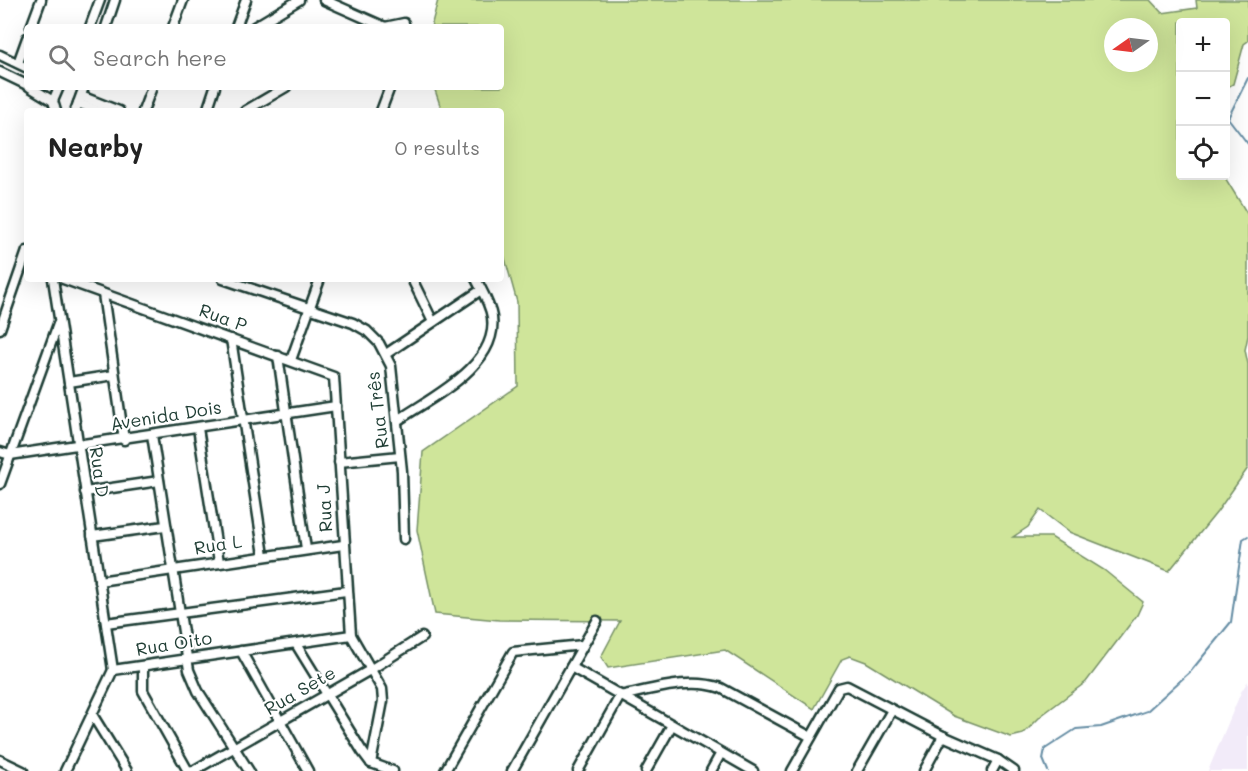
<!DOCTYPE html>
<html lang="en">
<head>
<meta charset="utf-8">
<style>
	body { margin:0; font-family:Mali,sans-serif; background:#f6f6f6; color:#222 }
	.controls { position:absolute; right:18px; top:18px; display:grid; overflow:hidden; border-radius:6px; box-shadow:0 6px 24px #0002 }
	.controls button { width:54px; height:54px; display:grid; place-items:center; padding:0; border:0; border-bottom:2px solid #e0e0e0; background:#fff; color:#222; font:30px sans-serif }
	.compass { position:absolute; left:1104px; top:18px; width:54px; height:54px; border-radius:50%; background:#fff; box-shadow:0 6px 24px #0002; rotate:256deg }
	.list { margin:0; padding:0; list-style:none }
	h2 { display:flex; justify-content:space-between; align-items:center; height:78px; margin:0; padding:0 24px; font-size:26px }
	h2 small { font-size:20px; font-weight:400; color:#767676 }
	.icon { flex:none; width:33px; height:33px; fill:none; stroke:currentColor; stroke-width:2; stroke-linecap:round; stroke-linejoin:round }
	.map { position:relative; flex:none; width:1248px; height:771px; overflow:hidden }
	.search { position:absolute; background:#fff; box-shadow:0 6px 24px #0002; left:24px; top:24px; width:480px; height:66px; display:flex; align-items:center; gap:15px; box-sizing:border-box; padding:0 21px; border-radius:6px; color:#767676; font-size:22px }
	.panel { position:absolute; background:#fff; box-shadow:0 6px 24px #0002; left:24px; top:108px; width:480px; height:174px; border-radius:6px }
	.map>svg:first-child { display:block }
	.built { fill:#f2ebf9 }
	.green { fill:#cfe59a; stroke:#779167; stroke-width:1.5; fill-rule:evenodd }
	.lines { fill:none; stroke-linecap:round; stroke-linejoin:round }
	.stream { stroke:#658da4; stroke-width:2 }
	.minor-casing { stroke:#1f3d34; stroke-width:13 }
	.minor { stroke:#fff; stroke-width:8 }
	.labels { text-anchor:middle; stroke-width:4.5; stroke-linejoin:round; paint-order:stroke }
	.street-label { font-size:18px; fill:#1f3d34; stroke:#fff }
</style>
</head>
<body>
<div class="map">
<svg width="1248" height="771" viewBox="0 0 1248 771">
	<rect width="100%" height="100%" fill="#fff"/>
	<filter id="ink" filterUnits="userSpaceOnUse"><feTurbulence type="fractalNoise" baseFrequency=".0167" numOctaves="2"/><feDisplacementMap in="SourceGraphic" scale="12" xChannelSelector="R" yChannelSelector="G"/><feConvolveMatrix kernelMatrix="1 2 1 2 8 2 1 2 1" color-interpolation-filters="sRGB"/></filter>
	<g filter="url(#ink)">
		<polygon class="built" points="1248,681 1248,771 1208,771 1241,692"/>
		<path class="green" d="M 438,0 L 1150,0 L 1162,13 L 1197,8 L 1196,0 L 1248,0 L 1248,41 L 1244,44 L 1233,84 L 1226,88 L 1226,22 L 1180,22 L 1180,176 L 1224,176 L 1248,215 L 1248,336 L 1245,350 L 1248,364 L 1248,468 L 1217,512 L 1169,571 L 1069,532 L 1040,510 L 1028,527 L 1013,537 L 1051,537 L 1104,570 L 1143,602 L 1137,615 L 1086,682 L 1042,715 L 1023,734 L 1011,737 L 954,716 L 866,662 L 850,656 L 842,659 L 814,709 L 725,650 L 608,668 L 601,657 L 620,621 L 499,620 L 435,614 L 417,530 L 423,452 L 518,386 L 517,302 L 501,244 L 501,111 L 442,111 L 434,87 L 501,87 L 501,27 L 431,27 ZM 1113,27 L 1149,27 L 1149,63 L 1113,63 Z"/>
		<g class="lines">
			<g class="stream">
				<polyline points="1248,78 1228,118 1248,144"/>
				<polyline points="1048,771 1043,759 1045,749 1076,729 1101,727 1147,711 1191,671 1231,622 1243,539 1248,536"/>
			</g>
			<g class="minor-casing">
				<g id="minor">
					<polyline points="324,0 385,27"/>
					<polyline points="31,27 41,0"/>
					<polyline points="90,27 100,0"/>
					<polyline points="106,27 115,0"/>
					<polyline points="173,27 183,0"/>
					<polyline points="236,27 246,0"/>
					<polyline points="254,27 299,0"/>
					<polyline points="385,27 404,23 405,27"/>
					<polyline points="0,55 27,68"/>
					<polyline points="18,63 27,38"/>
					<polyline points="0,72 27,85"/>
					<polyline points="30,87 53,101"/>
					<polyline points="81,96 119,111"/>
					<polyline points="78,103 99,111"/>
					<polyline points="56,111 53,101 59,87"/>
					<polyline points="75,111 84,87"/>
					<polyline points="143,111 152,87"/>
					<polyline points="207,111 215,87"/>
					<polyline points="245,111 286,87"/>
					<polyline points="381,111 390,87"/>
					<polyline points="53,279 113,670"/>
					<polyline points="63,279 334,377 351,635 382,689 383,701 371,763"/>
					<polyline points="223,279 353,323 367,331 379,343 391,366 402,471 404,539"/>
					<polyline points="412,279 433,322"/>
					<polyline points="103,294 124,440"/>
					<polyline points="0,329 27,251"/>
					<polyline points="231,339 264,555"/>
					<polyline points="386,354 481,290"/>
					<polyline points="278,356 306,549"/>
					<polyline points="291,360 320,279"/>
					<polyline points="69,382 114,375"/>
					<path d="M 397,421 C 430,398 499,366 492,317 C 490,304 482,291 476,279"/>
					<polyline points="198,428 219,562"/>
					<polyline points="152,435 189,670 198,691 249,771"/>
					<polyline points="0,452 10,455 336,406"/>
					<polyline points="339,462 400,456"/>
					<polyline points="0,484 58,324"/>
					<polyline points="85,492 159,481"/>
					<polyline points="92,536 165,526"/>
					<polyline points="99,581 343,545"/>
					<polyline points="106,623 346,591"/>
					<polyline points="296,644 362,751 371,763 393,771"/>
					<polyline points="241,651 308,771"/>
					<polyline points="143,666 143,691 188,771"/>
					<polyline points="571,667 753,771"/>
					<polyline points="93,716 127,771"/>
					<polyline points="0,760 23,771"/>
					<polyline points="65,771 113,670 351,635"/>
					<polyline points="193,771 370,670 422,637"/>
					<polyline points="445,771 513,652 583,645"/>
					<polyline points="512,771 597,621"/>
					<path d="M 578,771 L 620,696 C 652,690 689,677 721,688 L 811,737"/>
					<polyline points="646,771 672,725"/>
					<polyline points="711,771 721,753"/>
					<polyline points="792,771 839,688 847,686 943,736 998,760 1014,771"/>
					<polyline points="857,771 892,710"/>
					<polyline points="924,771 943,736"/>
					<polyline points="992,771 998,760"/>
				</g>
			</g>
			<use href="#minor" class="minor"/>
		</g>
	</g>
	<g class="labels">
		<g class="street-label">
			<text transform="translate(223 318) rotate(20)" y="6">Rua P</text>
			<text transform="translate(378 410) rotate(-97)" y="6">Rua Três</text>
			<text transform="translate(166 416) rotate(-9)" y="6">Avenida Dois</text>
			<text transform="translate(99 472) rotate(82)" y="6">Rua D</text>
			<text transform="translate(325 508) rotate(-93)" y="6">Rua J</text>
			<text transform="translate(218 545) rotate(-9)" y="6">Rua L</text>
			<text transform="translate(174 644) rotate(-9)" y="6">Rua Oito</text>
			<text transform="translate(300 691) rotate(-30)" y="6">Rua Sete</text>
		</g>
	</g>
</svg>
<div class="controls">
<button>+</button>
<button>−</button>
<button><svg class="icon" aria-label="locate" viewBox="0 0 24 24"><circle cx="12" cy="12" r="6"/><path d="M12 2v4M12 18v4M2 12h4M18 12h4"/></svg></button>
</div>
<svg class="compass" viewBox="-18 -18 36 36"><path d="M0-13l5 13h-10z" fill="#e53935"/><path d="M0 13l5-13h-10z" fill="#767676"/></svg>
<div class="search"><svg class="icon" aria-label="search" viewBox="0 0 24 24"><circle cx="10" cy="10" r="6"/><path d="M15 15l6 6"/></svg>Search here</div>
<section class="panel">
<h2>Nearby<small>0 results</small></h2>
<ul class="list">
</ul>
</section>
</div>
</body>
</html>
